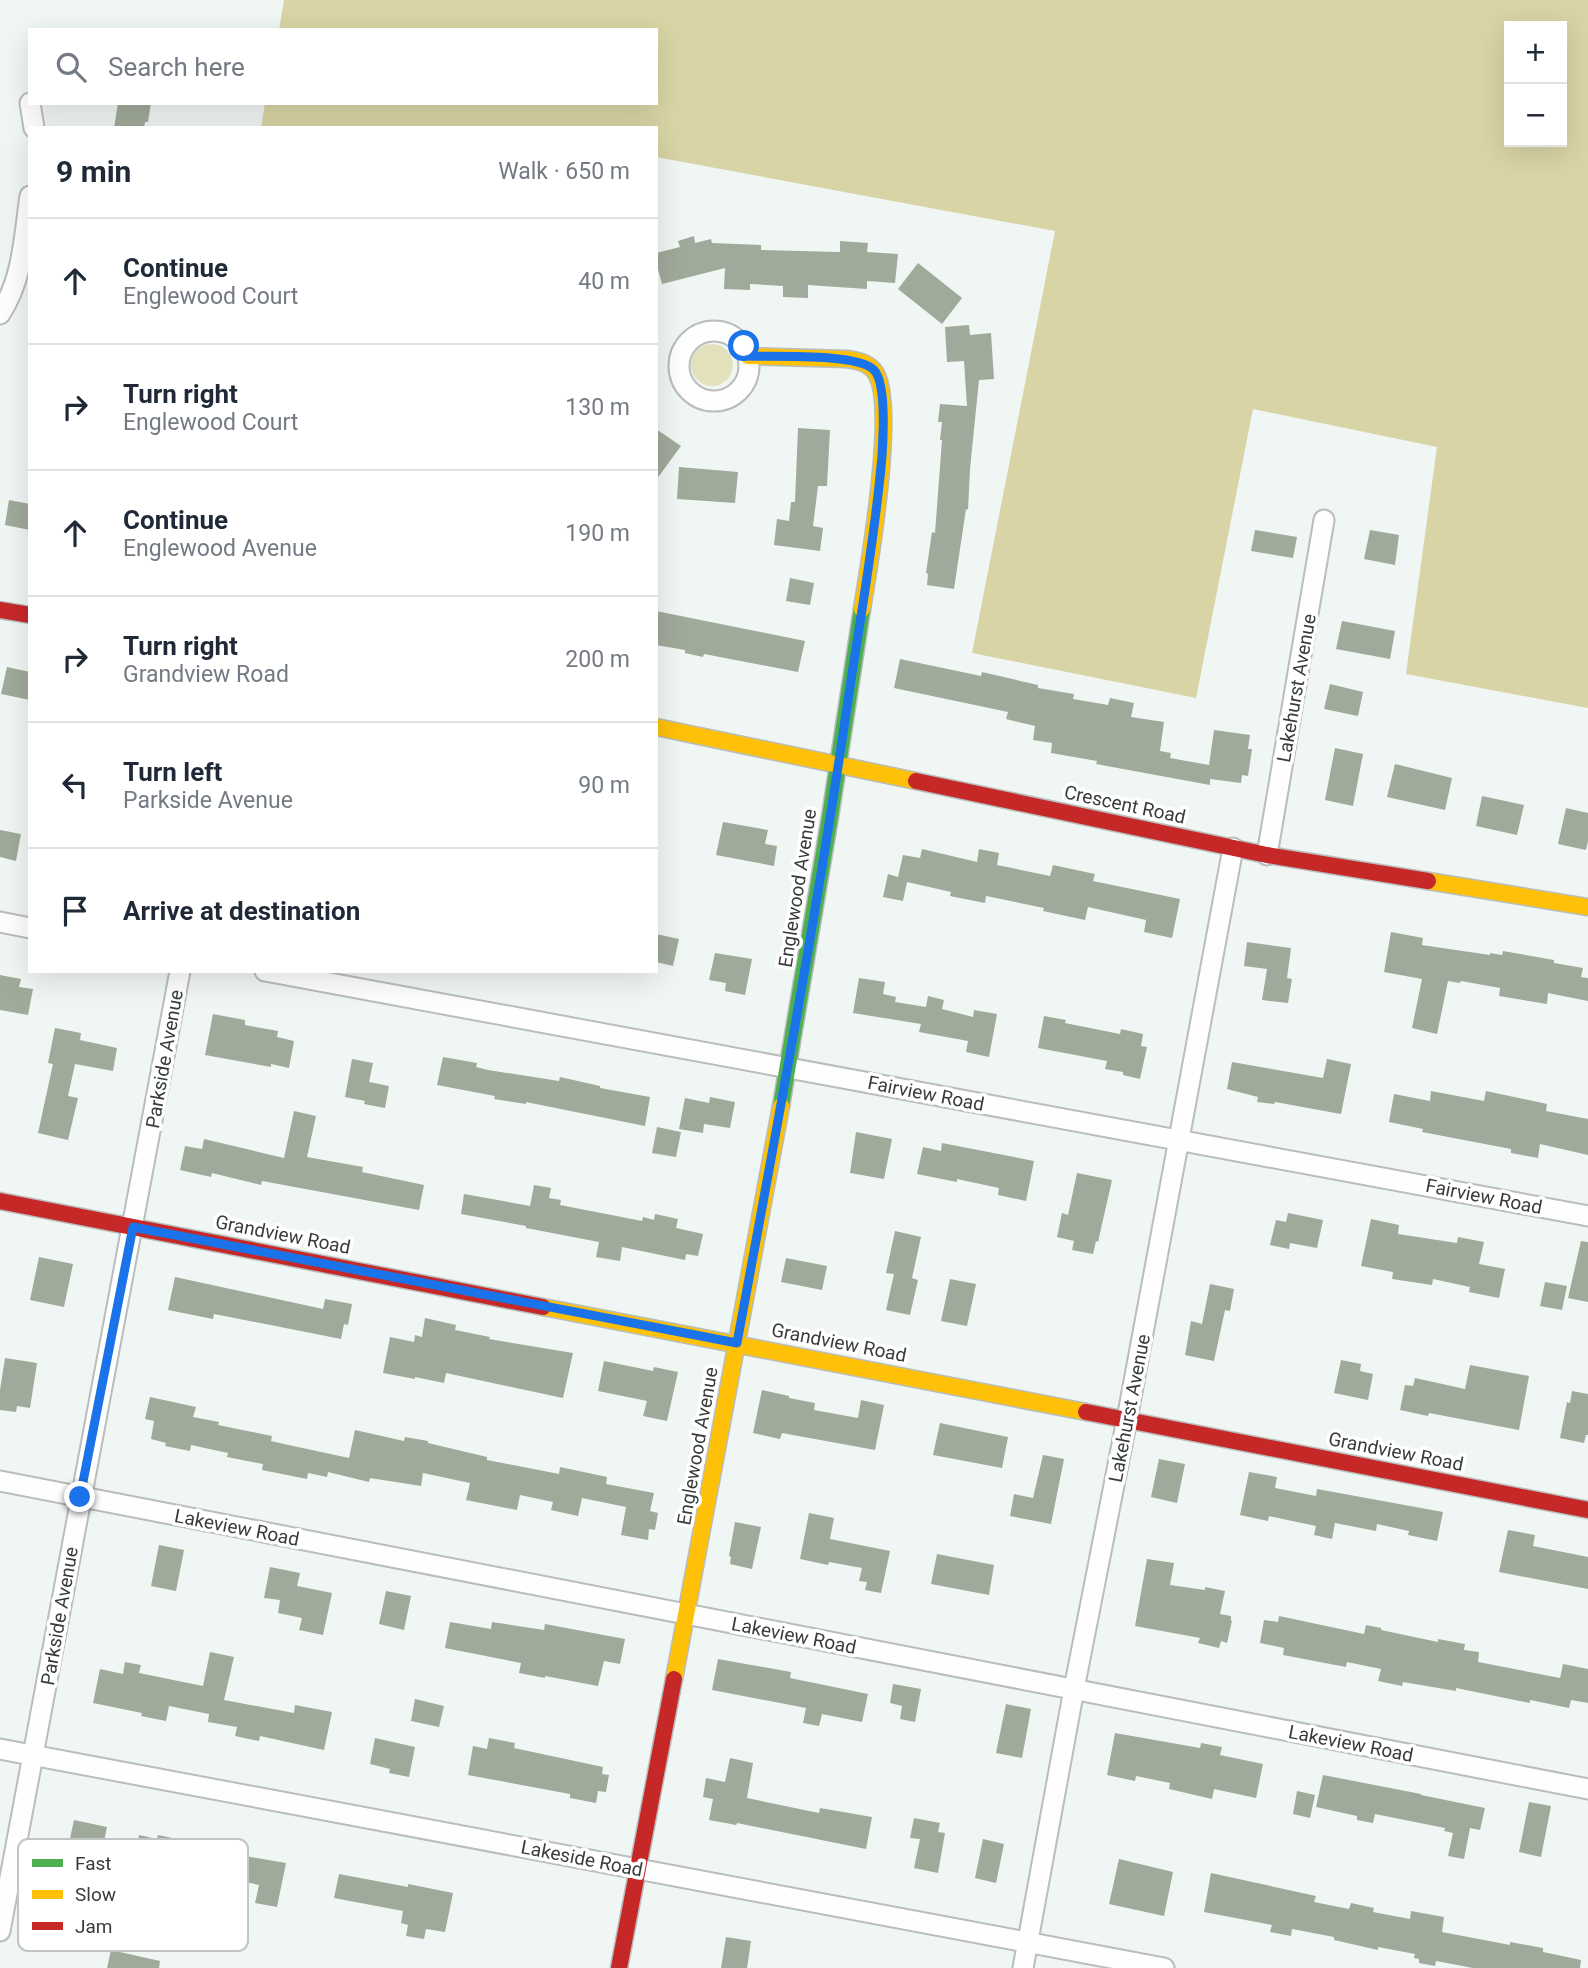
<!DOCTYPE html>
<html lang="en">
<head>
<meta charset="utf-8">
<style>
	body { margin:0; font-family:Roboto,sans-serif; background:#f6f6f7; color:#1f2937 }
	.controls { position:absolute; right:21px; top:21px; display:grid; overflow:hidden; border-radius:0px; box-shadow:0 7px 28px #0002 }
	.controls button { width:63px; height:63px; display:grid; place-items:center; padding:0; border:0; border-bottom:2px solid #e0e1e3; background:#fff; color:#1f2937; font:35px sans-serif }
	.stop { position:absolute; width:21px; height:21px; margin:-16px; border:5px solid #1a73e8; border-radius:50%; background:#fff }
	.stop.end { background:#1a73e8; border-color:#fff; box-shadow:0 2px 7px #0008 }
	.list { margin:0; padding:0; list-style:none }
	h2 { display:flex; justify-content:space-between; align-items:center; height:91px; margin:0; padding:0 28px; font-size:30px }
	h2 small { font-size:23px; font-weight:400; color:#747a83 }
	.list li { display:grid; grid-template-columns:46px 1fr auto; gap:21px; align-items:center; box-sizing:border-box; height:126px; padding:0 28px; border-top:2px solid #e0e1e3 }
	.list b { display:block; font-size:26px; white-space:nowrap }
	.list p { margin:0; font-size:23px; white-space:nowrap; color:#747a83 }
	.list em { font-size:23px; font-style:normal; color:#747a83 }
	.icon { flex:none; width:38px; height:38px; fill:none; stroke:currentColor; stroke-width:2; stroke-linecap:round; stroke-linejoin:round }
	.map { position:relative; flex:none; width:1588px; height:1968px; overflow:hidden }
	.search { position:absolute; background:#fff; box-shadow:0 7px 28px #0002; left:28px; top:28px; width:630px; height:77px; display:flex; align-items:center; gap:18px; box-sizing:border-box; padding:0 24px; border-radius:0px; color:#747a83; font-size:26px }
	.panel { position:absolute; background:#fff; box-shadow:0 7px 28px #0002; left:28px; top:126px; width:630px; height:847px; border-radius:0px }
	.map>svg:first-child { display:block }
	.green { fill:#e3e1bb }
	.forest { fill:#d8d4a5; fill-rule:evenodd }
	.building { fill:#a0aa9a }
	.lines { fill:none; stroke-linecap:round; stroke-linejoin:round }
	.street-casing { stroke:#b9bdbb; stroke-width:23 }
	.fast-casing { stroke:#b9bdbb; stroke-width:19 }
	.slow-casing { stroke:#b9bdbb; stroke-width:19 }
	.jam-casing { stroke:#b9bdbb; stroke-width:19 }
	.street { stroke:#fdfefd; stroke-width:19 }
	.fast { stroke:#4caf50; stroke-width:16 }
	.slow { stroke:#ffc107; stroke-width:16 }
	.jam { stroke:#c62828; stroke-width:16 }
	.route { stroke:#1a73e8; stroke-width:9 }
	.labels { text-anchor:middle; stroke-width:7; stroke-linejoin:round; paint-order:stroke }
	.street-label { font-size:19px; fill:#383c3a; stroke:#fff }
	.key { fill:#fff; stroke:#c3c4c4; stroke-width:2 }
	.key-label { font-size:19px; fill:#383c3a }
</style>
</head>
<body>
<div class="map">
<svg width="1588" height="1968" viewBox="0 0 1588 1968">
	<rect width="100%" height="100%" fill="#f0f6f3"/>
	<circle class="green" cx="712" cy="365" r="21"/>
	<path class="forest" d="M 284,0 L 1588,0 L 1588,708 L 1406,674 L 1437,447 L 1253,409 L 1196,698 L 972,653 L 1055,231 L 656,157 L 656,128 L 261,128 L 265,103 L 656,103 L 656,30 L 279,30 ZM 1509,26 L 1562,26 L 1562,142 L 1509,142 Z"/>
	<g class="building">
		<polygon points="118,103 151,103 148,122 145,122 144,128 114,128"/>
		<polygon points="694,236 695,243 711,239 712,243 761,245 761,250 840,252 840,241 868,243 867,252 898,254 895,283 867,281 867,289 808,285 808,298 783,297 783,286 750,284 750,290 724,289 725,268 662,284 656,262 656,253 680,247 678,241"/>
		<polygon points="918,263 962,298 942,324 898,289"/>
		<polygon points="969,325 970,335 991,333 994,379 979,380 970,469 968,510 966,509 954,589 927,585 928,574 926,573 932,532 935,533 942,440 940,440 942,422 938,422 940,404 967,406 964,361 947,362 945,327"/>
		<polygon points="798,428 830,430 827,486 818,486 813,526 823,528 820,551 774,545 777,519 789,521 791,502 795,502"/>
		<polygon points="656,429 681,446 656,480"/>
		<polygon points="679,467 738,472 735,503 677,499"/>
		<polygon points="9,500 30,504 30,530 5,525"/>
		<polygon points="1255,530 1297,537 1293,558 1251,551"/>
		<polygon points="1370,530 1399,535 1395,565 1364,559"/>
		<polygon points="790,578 814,583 810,605 786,601"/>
		<polygon points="656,611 805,641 798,672 704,654 703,657 685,653 685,650 656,645"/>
		<polygon points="1342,621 1395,631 1390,659 1336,649"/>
		<polygon points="900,659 981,676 982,672 1038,685 1038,688 1074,694 1073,699 1108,705 1110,698 1134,703 1131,717 1164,722 1160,751 1171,753 1170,758 1209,765 1214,730 1250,735 1248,749 1252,749 1248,776 1242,775 1241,783 1210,779 1210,785 1096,764 1097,761 1051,753 1052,743 1033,740 1035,726 1006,719 1008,712 894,688"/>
		<polygon points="7,667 30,672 30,700 1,694"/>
		<polygon points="1330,684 1363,692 1358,716 1324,709"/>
		<polygon points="1335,748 1363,754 1353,806 1325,800"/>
		<polygon points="1395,764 1452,778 1445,810 1387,797"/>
		<polygon points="1482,796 1524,805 1517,835 1476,826"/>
		<polygon points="1566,808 1588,813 1588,841 1586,850 1558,844"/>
		<polygon points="723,822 768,830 765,844 777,846 774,866 716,855"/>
		<polygon points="0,830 21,834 16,861 0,857"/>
		<polygon points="922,849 977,862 979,849 999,853 997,865 1050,876 1053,865 1095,874 1093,881 1180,899 1172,938 1144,932 1146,920 1088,907 1085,920 1043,911 1044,908 986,896 985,903 950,896 951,892 907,882 903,901 883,897 888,874 898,877 903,855 920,858"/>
		<polygon points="1391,932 1423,938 1422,945 1490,955 1490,953 1502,955 1503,951 1554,960 1554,963 1583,968 1581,977 1588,978 1588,1001 1548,993 1547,1004 1499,996 1500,988 1461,981 1460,983 1448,981 1437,1034 1412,1028 1422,979 1384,972"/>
		<polygon points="656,934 679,939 673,966 656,962"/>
		<polygon points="1247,942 1291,948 1287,978 1292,979 1288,1003 1262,1000 1267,969 1244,966"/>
		<polygon points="715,953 752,959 745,995 725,991 726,983 709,980"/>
		<polygon points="0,975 21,979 19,987 33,989 28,1015 0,1010"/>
		<polygon points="859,978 885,982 883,994 896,997 895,1002 926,1007 928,996 944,1000 942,1009 973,1017 974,1010 997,1014 989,1057 966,1052 968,1041 919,1032 921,1024 853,1013"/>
		<polygon points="213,1014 245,1020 245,1025 278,1031 277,1037 294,1041 289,1068 271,1064 271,1067 205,1055"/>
		<polygon points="1044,1016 1066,1020 1065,1023 1120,1034 1121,1029 1143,1034 1141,1046 1147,1047 1140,1079 1123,1075 1123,1072 1105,1069 1107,1061 1038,1048"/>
		<polygon points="55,1028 81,1033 80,1040 117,1048 113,1071 75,1064 68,1096 78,1098 68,1140 38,1133 53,1064 48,1063"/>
		<polygon points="443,1057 477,1063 476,1067 488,1070 559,1081 560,1077 600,1086 600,1088 650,1097 645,1126 526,1102 526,1104 494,1099 495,1096 437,1085"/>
		<polygon points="352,1059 373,1063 369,1082 389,1086 385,1108 364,1104 365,1101 345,1097"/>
		<polygon points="1327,1059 1351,1064 1341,1114 1275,1102 1274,1104 1257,1102 1258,1097 1227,1089 1232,1062 1323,1078"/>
		<polygon points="1431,1091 1484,1101 1486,1091 1547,1104 1546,1111 1588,1119 1588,1155 1540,1144 1538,1158 1511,1153 1511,1149 1422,1132 1423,1129 1389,1122 1394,1094 1430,1101"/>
		<polygon points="710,1097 735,1102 730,1128 704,1124 703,1133 679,1129 685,1098 709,1103"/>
		<polygon points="294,1111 316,1116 307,1157 363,1167 362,1172 424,1185 419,1210 262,1181 261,1185 212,1173 211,1177 180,1170 185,1146 202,1149 204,1139 284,1158"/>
		<polygon points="657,1127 681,1132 676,1157 652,1153"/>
		<polygon points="856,1132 892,1139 884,1179 850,1173"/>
		<polygon points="942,1143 1034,1161 1026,1201 998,1195 999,1188 957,1179 957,1182 917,1174 923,1147 941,1151"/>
		<polygon points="1077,1173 1112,1180 1098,1242 1096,1241 1093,1254 1072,1250 1074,1241 1057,1237 1062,1213 1068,1215"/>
		<polygon points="534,1185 551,1188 549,1198 561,1200 560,1205 642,1221 643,1217 654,1220 655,1214 678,1219 676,1228 703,1234 698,1256 686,1254 685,1260 622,1247 620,1261 596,1257 599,1242 526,1228 526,1226 461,1214 464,1194 530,1206"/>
		<polygon points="1288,1213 1323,1220 1317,1248 1290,1243 1289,1249 1270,1245 1276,1220 1286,1222"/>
		<polygon points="1371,1219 1399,1225 1398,1234 1457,1243 1458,1237 1484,1242 1479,1264 1505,1269 1499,1298 1469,1292 1470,1287 1433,1279 1432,1285 1392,1279 1393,1272 1361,1266"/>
		<polygon points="895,1231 921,1237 912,1278 918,1280 910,1315 886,1310 894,1274 886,1273"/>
		<polygon points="1581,1241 1588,1242 1588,1302 1568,1298"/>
		<polygon points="39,1257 73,1264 64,1307 30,1300"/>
		<polygon points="786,1258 827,1266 822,1290 781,1282"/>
		<polygon points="175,1277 323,1309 325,1299 352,1304 348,1325 344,1324 341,1339 214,1314 213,1319 168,1310"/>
		<polygon points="950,1279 976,1284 967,1326 941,1321"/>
		<polygon points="1545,1282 1567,1286 1562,1310 1540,1306"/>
		<polygon points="1210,1284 1234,1289 1230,1311 1225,1310 1214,1361 1185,1355 1191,1321 1202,1324"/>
		<polygon points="425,1318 456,1325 455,1330 490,1337 489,1339 573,1353 563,1398 446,1373 444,1383 415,1377 415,1379 383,1373 390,1337 414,1342 415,1335 422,1337"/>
		<polygon points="5,1358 37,1363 30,1408 17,1406 16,1412 0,1410 0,1390"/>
		<polygon points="1341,1360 1361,1364 1360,1371 1373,1374 1368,1400 1334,1393"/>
		<polygon points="604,1361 653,1371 654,1367 678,1372 667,1421 643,1416 647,1401 598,1391"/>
		<polygon points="1470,1365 1529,1376 1519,1430 1429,1413 1428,1416 1400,1410 1405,1385 1413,1386 1415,1378 1465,1389"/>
		<polygon points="762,1390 789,1396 789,1398 815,1403 814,1410 858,1418 861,1400 884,1405 875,1450 782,1433 780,1439 753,1433"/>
		<polygon points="1572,1391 1588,1394 1588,1435 1586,1435 1584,1443 1560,1438 1567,1402 1570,1403"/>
		<polygon points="150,1397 196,1407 193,1417 219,1422 218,1425 272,1436 271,1441 284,1444 349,1458 355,1430 404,1441 405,1437 428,1441 428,1443 487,1457 487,1460 559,1474 560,1467 607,1477 606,1484 654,1493 650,1511 658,1513 655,1530 649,1529 648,1540 621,1535 626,1507 582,1498 578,1516 551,1510 553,1502 520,1495 517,1510 466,1500 470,1483 423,1473 421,1486 370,1478 369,1482 328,1472 327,1477 308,1473 307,1479 262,1470 263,1464 227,1457 228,1453 191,1445 190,1451 165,1446 166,1443 151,1439 154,1421 145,1419"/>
		<polygon points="940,1423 1008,1437 1002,1468 933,1455"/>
		<polygon points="1043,1455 1064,1459 1051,1524 1010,1516 1014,1494 1033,1498"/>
		<polygon points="1159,1459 1185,1464 1177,1503 1151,1497"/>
		<polygon points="1249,1472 1277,1477 1275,1488 1316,1496 1317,1489 1443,1512 1437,1541 1408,1535 1409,1531 1377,1524 1376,1531 1335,1523 1332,1539 1314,1535 1316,1526 1269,1516 1268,1521 1240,1515"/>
		<polygon points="809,1513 834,1518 830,1539 890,1551 881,1593 865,1590 867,1582 859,1581 862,1568 829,1562 828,1565 800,1559"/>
		<polygon points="735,1522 761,1527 752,1569 730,1564 731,1557 729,1556"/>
		<polygon points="1508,1530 1535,1535 1533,1546 1588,1557 1588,1589 1499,1572"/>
		<polygon points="159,1545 184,1550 176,1591 151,1586"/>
		<polygon points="937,1554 994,1565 989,1595 931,1584"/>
		<polygon points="1147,1559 1174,1563 1170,1585 1205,1590 1205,1587 1225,1591 1220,1614 1231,1616 1231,1621 1232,1621 1227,1643 1221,1641 1219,1648 1198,1643 1200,1638 1135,1626"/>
		<polygon points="270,1567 300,1573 297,1586 332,1593 323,1635 299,1630 302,1618 278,1613 280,1600 264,1598"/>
		<polygon points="386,1591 411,1596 404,1630 379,1624"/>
		<polygon points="1279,1616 1364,1634 1366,1625 1381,1628 1381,1630 1438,1642 1438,1639 1465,1644 1464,1650 1479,1652 1478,1662 1560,1678 1563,1664 1588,1669 1588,1703 1571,1700 1569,1708 1530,1700 1530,1703 1456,1688 1456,1691 1403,1682 1402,1686 1378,1681 1381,1669 1347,1662 1346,1667 1283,1655 1284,1648 1260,1643 1264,1620 1278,1622"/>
		<polygon points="450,1622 491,1629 492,1622 544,1630 545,1624 625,1639 620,1664 604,1661 598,1686 545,1676 545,1678 519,1673 521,1663 445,1648"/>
		<polygon points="210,1652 234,1657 224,1700 294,1713 295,1705 332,1712 324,1750 260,1736 259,1741 235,1736 237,1727 208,1722 209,1714 169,1706 166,1721 141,1716 142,1713 93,1703 100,1669 123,1674 125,1662 141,1665 139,1673 203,1686"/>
		<polygon points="718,1659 791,1672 790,1678 868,1694 862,1722 822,1714 819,1726 803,1723 806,1708 712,1690"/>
		<polygon points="893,1684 921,1689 915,1722 900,1719 902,1706 890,1703"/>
		<polygon points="415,1699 444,1706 439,1727 411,1721"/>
		<polygon points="1006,1704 1031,1709 1022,1758 996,1753"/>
		<polygon points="1115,1733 1200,1748 1201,1743 1222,1747 1220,1755 1263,1764 1256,1798 1214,1789 1212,1799 1169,1789 1170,1783 1136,1776 1135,1781 1107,1775"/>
		<polygon points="375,1738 415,1747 409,1777 389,1773 390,1769 370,1764"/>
		<polygon points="489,1738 515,1743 514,1748 603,1767 602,1774 609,1775 606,1792 598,1791 596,1803 570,1798 570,1794 468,1775 473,1746 487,1749"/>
		<polygon points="730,1758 753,1763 747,1798 819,1813 820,1808 872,1817 866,1849 737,1823 736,1825 709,1820 713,1799 703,1797 706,1778 725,1782"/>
		<polygon points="1323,1775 1421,1794 1421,1795 1485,1808 1480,1830 1470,1828 1464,1859 1448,1856 1453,1833 1444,1831 1445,1828 1375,1814 1373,1823 1357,1820 1357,1816 1316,1807"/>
		<polygon points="1297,1791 1315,1795 1310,1818 1293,1814"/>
		<polygon points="1529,1802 1551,1806 1541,1857 1519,1852"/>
		<polygon points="914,1818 940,1823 938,1832 945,1833 938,1873 914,1868 920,1839 910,1838"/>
		<polygon points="74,1820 107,1827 92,1901 58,1894"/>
		<polygon points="139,1835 157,1839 158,1835 206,1845 201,1874 134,1862"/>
		<polygon points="983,1839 1004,1844 996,1883 975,1878"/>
		<polygon points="245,1856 286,1863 277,1907 255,1903 259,1885 240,1881"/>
		<polygon points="1119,1859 1173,1872 1164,1916 1109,1904"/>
		<polygon points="1211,1873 1316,1896 1314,1902 1349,1909 1351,1903 1374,1908 1373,1912 1410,1919 1411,1911 1444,1917 1442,1932 1510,1945 1510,1942 1543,1948 1543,1952 1581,1960 1580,1968 1473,1968 1436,1961 1435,1966 1419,1963 1419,1959 1414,1958 1415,1954 1378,1947 1378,1950 1334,1940 1334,1937 1292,1929 1291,1936 1270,1932 1272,1925 1204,1912"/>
		<polygon points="339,1874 408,1887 408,1884 453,1893 445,1932 426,1929 424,1939 406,1936 408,1925 401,1923 403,1911 334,1898"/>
		<polygon points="726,1937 751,1941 747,1968 721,1968"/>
		<polygon points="111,1950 160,1961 159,1968 107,1968"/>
	</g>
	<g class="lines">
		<g class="street-casing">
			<g id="street">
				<polyline points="30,103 34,128"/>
				<path d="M 0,314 C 23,279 24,237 30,196"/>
				<circle cx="714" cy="366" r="35"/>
				<polyline points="1267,855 1324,520"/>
				<polyline points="0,922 30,928"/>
				<polyline points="265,971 1588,1216"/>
				<polyline points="0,1481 1588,1789"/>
				<polyline points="0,1749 1164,1968"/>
				<polyline points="0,1931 180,971"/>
				<polyline points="1023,1968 1074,1689 1127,1419 1233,848"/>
			</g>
		</g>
		<g class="fast-casing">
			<polyline id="fast" points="781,1106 830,817 862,609"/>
		</g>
		<g class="slow-casing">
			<g id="slow">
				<path d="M 748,356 L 846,359 C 857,360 869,363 875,372 C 897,403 869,567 862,609"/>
				<polyline points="656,727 916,781"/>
				<polyline points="1428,881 1588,907"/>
				<polyline points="543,1307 1086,1412"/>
				<polyline points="674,1679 781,1106"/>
			</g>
		</g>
		<g class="jam-casing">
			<g id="jam">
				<polyline points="0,610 30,615"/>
				<polyline points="916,781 1267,855 1428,881"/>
				<polyline points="0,1201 543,1307"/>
				<polyline points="1086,1412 1588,1510"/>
				<polyline points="619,1968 674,1679"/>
			</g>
		</g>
		<use href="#street" class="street"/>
		<use href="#fast" class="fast"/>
		<use href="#slow" class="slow"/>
		<use href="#jam" class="jam"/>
	</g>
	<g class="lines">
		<path class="route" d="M 80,1497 L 133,1227 L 737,1343 C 778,1123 819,902 851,680 C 861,616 872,551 879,486 C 882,463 889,386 874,370 C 858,353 774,357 748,356 L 744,346"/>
	</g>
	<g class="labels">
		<g class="street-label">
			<text transform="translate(1296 688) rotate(-80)" y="7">Lakehurst Avenue</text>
			<text transform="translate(1125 804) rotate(12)" y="7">Crescent Road</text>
			<text transform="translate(797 888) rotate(-81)" y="7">Englewood Avenue</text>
			<text transform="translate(164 1059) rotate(-80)" y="7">Parkside Avenue</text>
			<text transform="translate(926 1093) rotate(11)" y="7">Fairview Road</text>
			<text transform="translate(1484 1196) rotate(11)" y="7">Fairview Road</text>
			<text transform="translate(283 1234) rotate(11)" y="7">Grandview Road</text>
			<text transform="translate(839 1342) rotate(11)" y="7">Grandview Road</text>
			<text transform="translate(1129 1408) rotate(-79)" y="7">Lakehurst Avenue</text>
			<text transform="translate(697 1446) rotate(-80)" y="7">Englewood Avenue</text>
			<text transform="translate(1396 1451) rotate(11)" y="7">Grandview Road</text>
			<text transform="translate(237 1527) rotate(11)" y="7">Lakeview Road</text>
			<text transform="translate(59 1616) rotate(-80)" y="7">Parkside Avenue</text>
			<text transform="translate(794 1635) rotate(11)" y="7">Lakeview Road</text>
			<text transform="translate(1351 1743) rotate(11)" y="7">Lakeview Road</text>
			<text transform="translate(582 1858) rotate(11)" y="7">Lakeside Road</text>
		</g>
	</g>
	<rect x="18" y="1839" width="230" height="112" rx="10" class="key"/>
	<rect x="32" y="1859" width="31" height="8" fill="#4caf50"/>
	<rect x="32" y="1890" width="31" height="9" fill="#ffc107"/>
	<rect x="32" y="1922" width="31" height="8" fill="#c62828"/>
	<g class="key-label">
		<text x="75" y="1870">Fast</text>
		<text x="75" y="1901">Slow</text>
		<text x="75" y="1933">Jam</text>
	</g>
</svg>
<div class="controls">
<button>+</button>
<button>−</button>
</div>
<div class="stop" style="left:744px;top:346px"></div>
<div class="stop end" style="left:80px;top:1497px"></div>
<div class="search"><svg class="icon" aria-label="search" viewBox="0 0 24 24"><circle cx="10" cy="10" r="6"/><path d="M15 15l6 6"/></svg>Search here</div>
<section class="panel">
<h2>9 min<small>Walk · 650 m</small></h2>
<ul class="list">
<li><svg class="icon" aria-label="ahead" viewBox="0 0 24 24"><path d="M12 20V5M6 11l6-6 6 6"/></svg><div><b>Continue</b><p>Englewood Court</p></div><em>40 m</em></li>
<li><svg class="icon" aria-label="right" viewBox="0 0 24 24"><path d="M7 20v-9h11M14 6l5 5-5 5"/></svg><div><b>Turn right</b><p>Englewood Court</p></div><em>130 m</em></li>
<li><svg class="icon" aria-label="ahead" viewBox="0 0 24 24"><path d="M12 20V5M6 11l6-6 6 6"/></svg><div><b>Continue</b><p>Englewood Avenue</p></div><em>190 m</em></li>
<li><svg class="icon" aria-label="right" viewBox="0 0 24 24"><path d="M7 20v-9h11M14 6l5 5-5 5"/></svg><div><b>Turn right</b><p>Grandview Road</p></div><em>200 m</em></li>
<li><svg class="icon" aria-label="left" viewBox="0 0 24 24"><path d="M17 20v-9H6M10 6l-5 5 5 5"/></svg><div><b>Turn left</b><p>Parkside Avenue</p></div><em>90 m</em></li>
<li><svg class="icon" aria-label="arrive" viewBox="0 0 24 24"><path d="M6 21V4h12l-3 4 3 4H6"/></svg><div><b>Arrive at destination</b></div></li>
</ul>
</section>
</div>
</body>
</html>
